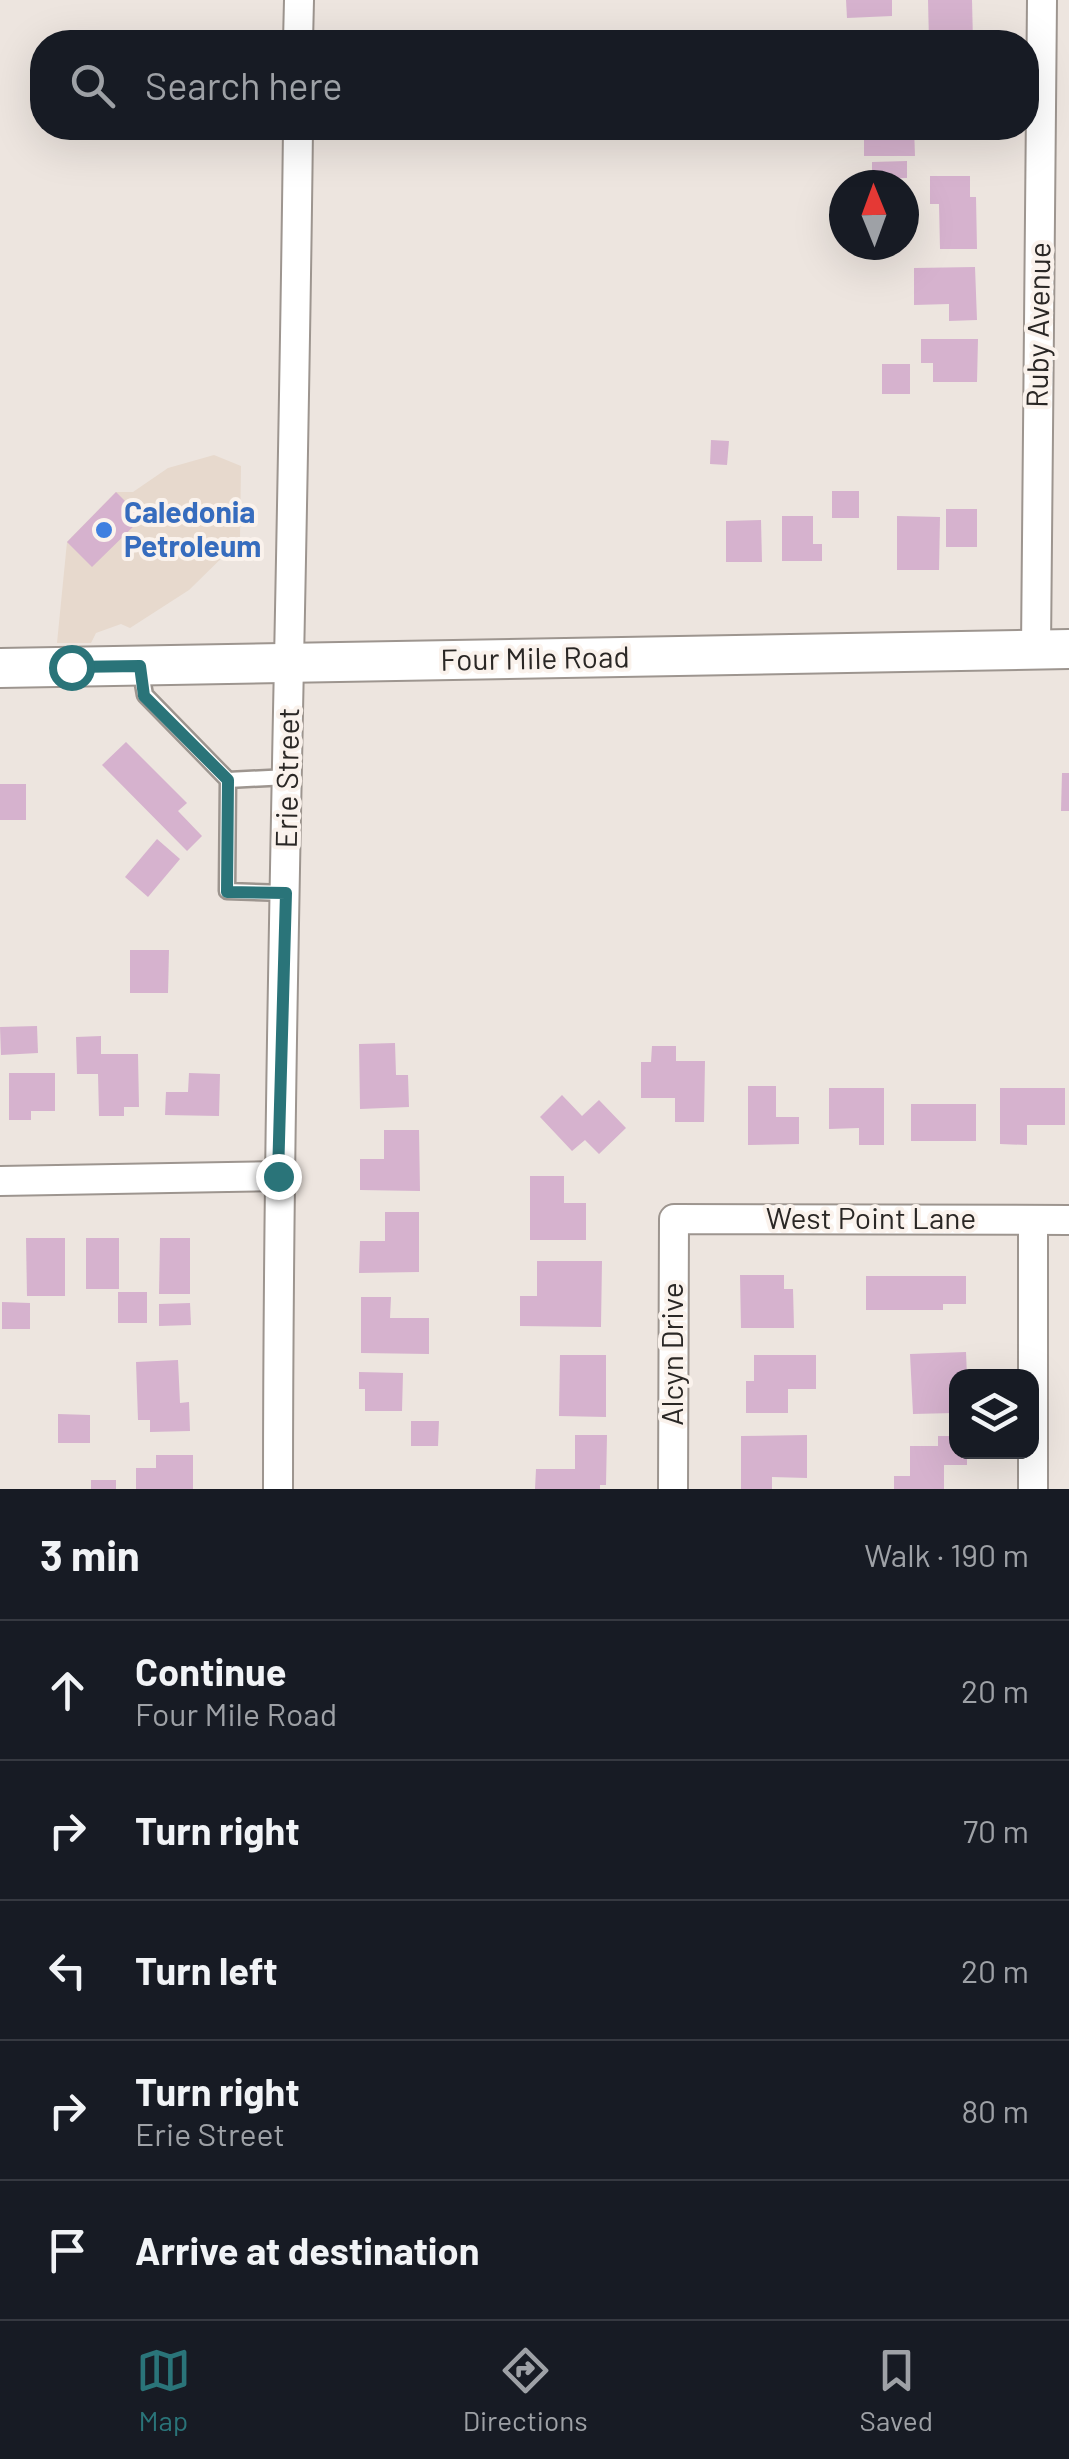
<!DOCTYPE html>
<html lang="en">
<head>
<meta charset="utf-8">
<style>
	body { margin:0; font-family:Barlow,sans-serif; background:#242831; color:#f1f3f6 }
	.controls { position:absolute; right:30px; bottom:30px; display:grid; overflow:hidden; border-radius:20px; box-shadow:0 10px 40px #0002 }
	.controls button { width:90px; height:90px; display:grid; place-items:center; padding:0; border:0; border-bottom:2px solid #363941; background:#171b24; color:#f1f3f6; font:50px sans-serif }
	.compass { position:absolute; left:829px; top:170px; width:90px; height:90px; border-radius:50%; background:#171b24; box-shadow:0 10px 40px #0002; rotate:359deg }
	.stop { position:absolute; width:30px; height:30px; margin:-22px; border:8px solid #2a7479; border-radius:50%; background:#fff }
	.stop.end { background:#2a7479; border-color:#fff; box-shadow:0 2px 10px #0008 }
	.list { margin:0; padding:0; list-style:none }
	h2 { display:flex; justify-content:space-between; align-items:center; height:130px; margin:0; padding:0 40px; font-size:42px }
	h2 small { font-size:32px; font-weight:400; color:#9ea1a6 }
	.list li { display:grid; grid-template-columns:65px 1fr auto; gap:30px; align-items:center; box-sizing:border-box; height:140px; padding:0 40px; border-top:2px solid #363941 }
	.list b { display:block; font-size:38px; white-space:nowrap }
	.list p { margin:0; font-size:32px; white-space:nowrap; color:#9ea1a6 }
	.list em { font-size:32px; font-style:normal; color:#9ea1a6 }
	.icon { flex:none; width:55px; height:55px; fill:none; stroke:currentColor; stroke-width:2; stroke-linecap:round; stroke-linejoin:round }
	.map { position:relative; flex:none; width:1069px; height:1489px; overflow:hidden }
	.search { position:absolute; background:#171b24; box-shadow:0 10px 40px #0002; left:30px; right:30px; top:30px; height:110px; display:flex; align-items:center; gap:25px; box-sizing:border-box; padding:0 35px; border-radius:40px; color:#9ea1a6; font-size:38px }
	.sheet { height:830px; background:#171b24 }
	nav { display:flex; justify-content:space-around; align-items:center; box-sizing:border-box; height:140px; border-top:2px solid #363941; background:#171b24; font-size:28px; color:#9ea1a6 }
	nav a { display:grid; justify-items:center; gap:5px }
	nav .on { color:#2a7479 }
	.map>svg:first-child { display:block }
	.built { fill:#e7d9cd }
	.building { fill:#d6b2ce }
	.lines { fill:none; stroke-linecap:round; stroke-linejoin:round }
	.lane-casing { stroke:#9d958f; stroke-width:19 }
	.street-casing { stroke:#9d958f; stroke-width:32 }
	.secondary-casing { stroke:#9d958f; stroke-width:42 }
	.lane { stroke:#fff; stroke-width:14 }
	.street { stroke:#fff; stroke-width:28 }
	.secondary { stroke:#fff; stroke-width:38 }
	.route { stroke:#2a7479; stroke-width:12 }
	.shop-dot { fill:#3f7fe0; stroke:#faf2ec; stroke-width:4 }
	.labels { text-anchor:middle; stroke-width:8; stroke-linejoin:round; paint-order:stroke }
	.street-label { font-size:30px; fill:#2a2725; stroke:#faf2ec }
	.shop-label { font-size:30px; font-weight:bold; fill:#366cbe; stroke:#faf2ec; text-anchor:start }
</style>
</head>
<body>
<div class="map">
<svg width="1069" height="1489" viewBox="0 0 1069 1489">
	<rect width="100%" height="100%" fill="#ede5df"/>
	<polygon class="built" points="214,455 241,466 240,540 189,590 130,628 121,624 96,633 91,643 57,643 67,542 116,492 133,492 168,468"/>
	<g class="building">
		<polygon points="846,0 892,0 892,16 847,18"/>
		<polygon points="928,0 972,0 973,42 929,42"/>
		<polygon points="864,128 914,128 915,156 864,156"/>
		<polygon points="931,128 977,128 977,134 931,135"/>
		<polygon points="907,161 907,178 872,179 872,162"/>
		<polygon points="930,176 970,176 970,197 976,197 977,249 940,249 939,204 930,204"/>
		<polygon points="975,267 977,320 949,321 949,304 914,305 914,268"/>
		<polygon points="921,339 978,339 977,382 933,382 933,363 921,363"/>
		<rect x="882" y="364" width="28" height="30"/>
		<polygon points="711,440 729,441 727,465 710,464"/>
		<rect x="832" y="491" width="27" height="27"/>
		<polygon points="116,492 142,518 92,567 67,542"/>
		<rect x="946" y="509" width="31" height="38"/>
		<polygon points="782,516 813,516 813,544 822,544 822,561 782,561"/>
		<polygon points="897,516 940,517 939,570 897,570"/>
		<polygon points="761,520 762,562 726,562 726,521"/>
		<polygon points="126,742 187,803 178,811 202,836 187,851 102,765"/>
		<polygon points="1062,773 1069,773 1069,811 1061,811"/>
		<rect x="0" y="784" width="26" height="36"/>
		<polygon points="157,839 180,859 148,897 125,877"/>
		<polygon points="130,950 169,950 168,993 130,993"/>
		<polygon points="37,1026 38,1053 1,1055 0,1027"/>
		<polygon points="101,1036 101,1054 138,1054 139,1107 124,1107 124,1116 99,1116 98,1074 77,1074 76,1037"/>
		<polygon points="395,1043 396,1075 408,1075 409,1107 360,1109 359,1044"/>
		<polygon points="652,1046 676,1046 676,1061 705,1061 704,1122 675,1122 675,1098 641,1098 641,1062 651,1062"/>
		<polygon points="9,1073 55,1073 55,1111 31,1111 31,1120 9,1120"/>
		<polygon points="189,1073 220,1074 219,1116 165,1115 166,1092 188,1092"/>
		<polygon points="748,1086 776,1086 776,1117 799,1117 799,1144 748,1145"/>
		<polygon points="829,1088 884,1088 884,1145 859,1145 859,1128 829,1129"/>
		<polygon points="1000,1088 1065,1088 1065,1125 1027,1125 1027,1145 1000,1144"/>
		<polygon points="562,1095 582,1116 599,1100 626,1128 599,1154 585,1140 572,1151 540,1117"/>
		<rect x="911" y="1104" width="65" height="37"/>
		<polygon points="384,1130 419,1130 420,1191 360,1190 360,1159 384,1159"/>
		<polygon points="530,1176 564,1176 564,1203 586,1203 586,1240 530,1240"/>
		<polygon points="385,1212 419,1212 419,1272 359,1273 360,1241 385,1241"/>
		<polygon points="26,1238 65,1238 65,1296 27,1296"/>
		<rect x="86" y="1238" width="33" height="51"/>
		<polygon points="160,1238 190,1238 190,1294 159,1294"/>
		<polygon points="537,1261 602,1261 601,1327 520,1326 520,1296 537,1296"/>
		<polygon points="740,1275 784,1275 784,1289 793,1289 794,1328 741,1328"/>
		<polygon points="866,1276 966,1276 966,1304 943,1304 943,1310 866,1310"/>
		<rect x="118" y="1292" width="29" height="31"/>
		<polygon points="361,1297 391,1297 390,1318 429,1318 429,1354 361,1353"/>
		<polygon points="2,1302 30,1303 30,1329 2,1329"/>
		<polygon points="190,1303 191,1325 159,1326 159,1304"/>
		<polygon points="966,1352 967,1376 956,1376 956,1384 953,1384 954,1413 913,1414 910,1354"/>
		<polygon points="560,1355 606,1355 606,1417 559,1416"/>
		<polygon points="754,1355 816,1355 816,1389 788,1389 788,1413 746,1413 746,1381 754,1381"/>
		<polygon points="178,1360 180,1403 189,1402 190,1431 150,1432 150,1420 138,1420 136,1362"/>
		<polygon points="359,1372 403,1373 402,1411 365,1411 365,1389 359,1389"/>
		<polygon points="58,1414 90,1415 90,1443 58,1443"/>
		<polygon points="411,1421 439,1421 438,1446 411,1446"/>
		<polygon points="575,1435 607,1435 606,1485 600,1485 600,1489 535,1489 536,1469 575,1469"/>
		<polygon points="807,1435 807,1478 772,1477 772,1489 741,1489 741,1436"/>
		<polygon points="938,1436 956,1436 956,1452 967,1452 967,1465 944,1465 944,1489 894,1489 894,1476 910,1476 910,1446 938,1446"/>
		<polygon points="156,1455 193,1455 193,1489 136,1489 136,1468 156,1468"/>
		<rect x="91" y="1480" width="25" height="9"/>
	</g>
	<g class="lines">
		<g class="lane-casing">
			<g id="lane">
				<polyline points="140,667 145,695 228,780 227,891 286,893"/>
				<polyline points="228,780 288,777"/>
			</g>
		</g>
		<g class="street-casing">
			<g id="street">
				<polyline points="298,42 299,0"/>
				<polyline points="1036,649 1042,0"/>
				<polyline points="0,1181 278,1176"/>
				<path d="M 278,1489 C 278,1035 293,581 298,128"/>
				<polyline points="673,1489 674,1219 1069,1220"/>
				<polyline points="1033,1489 1033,1220"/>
			</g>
		</g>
		<g class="secondary-casing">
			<polyline id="secondary" points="0,668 1069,649"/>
		</g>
		<use href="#lane" class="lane"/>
		<use href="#street" class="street"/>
		<use href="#secondary" class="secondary"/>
	</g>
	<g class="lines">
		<polyline class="route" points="71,667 140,666 144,696 228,780 227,892 286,893 278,1176"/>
	</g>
	<circle class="shop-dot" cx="104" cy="530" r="10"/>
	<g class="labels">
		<g class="street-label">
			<text transform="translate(1039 325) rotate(-89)" y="10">Ruby Avenue</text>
			<text transform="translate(535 659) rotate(-1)" y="10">Four Mile Road</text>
			<text transform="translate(288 778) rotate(-89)" y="10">Erie Street</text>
			<text x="871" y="1229">West Point Lane</text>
			<text transform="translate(673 1354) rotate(-90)" y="10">Alcyn Drive</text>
		</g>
		<g class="shop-label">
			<text x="124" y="523">Caledonia<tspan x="124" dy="34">Petroleum</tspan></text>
		</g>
	</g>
</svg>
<div class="controls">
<button><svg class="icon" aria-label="layers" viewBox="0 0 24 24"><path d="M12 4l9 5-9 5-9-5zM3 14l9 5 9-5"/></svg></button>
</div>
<svg class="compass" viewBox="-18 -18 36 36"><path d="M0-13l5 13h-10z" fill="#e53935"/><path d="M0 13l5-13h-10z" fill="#9ea1a6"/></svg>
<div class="stop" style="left:71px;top:667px"></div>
<div class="stop end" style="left:278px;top:1176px"></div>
<div class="search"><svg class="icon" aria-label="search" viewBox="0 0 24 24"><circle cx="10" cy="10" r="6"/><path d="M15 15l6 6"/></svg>Search here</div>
</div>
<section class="sheet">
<h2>3 min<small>Walk · 190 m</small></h2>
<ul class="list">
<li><svg class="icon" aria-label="ahead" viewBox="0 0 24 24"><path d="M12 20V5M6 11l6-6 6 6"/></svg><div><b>Continue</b><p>Four Mile Road</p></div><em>20 m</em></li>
<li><svg class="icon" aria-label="right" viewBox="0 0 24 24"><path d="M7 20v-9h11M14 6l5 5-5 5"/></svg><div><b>Turn right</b></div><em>70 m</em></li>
<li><svg class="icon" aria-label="left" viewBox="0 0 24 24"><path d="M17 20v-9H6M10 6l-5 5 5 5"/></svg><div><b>Turn left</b></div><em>20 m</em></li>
<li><svg class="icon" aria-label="right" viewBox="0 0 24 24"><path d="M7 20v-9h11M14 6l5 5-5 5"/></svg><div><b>Turn right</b><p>Erie Street</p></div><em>80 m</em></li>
<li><svg class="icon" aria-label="arrive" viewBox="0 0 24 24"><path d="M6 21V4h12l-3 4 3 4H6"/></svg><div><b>Arrive at destination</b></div></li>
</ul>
</section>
<nav>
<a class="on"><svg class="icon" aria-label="map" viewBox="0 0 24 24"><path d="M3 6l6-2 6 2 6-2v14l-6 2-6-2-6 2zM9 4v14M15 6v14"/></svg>Map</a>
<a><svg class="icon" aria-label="directions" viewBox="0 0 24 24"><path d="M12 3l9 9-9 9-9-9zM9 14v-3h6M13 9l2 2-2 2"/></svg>Directions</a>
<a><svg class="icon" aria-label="saved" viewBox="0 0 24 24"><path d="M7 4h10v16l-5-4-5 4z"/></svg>Saved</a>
</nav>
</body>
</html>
